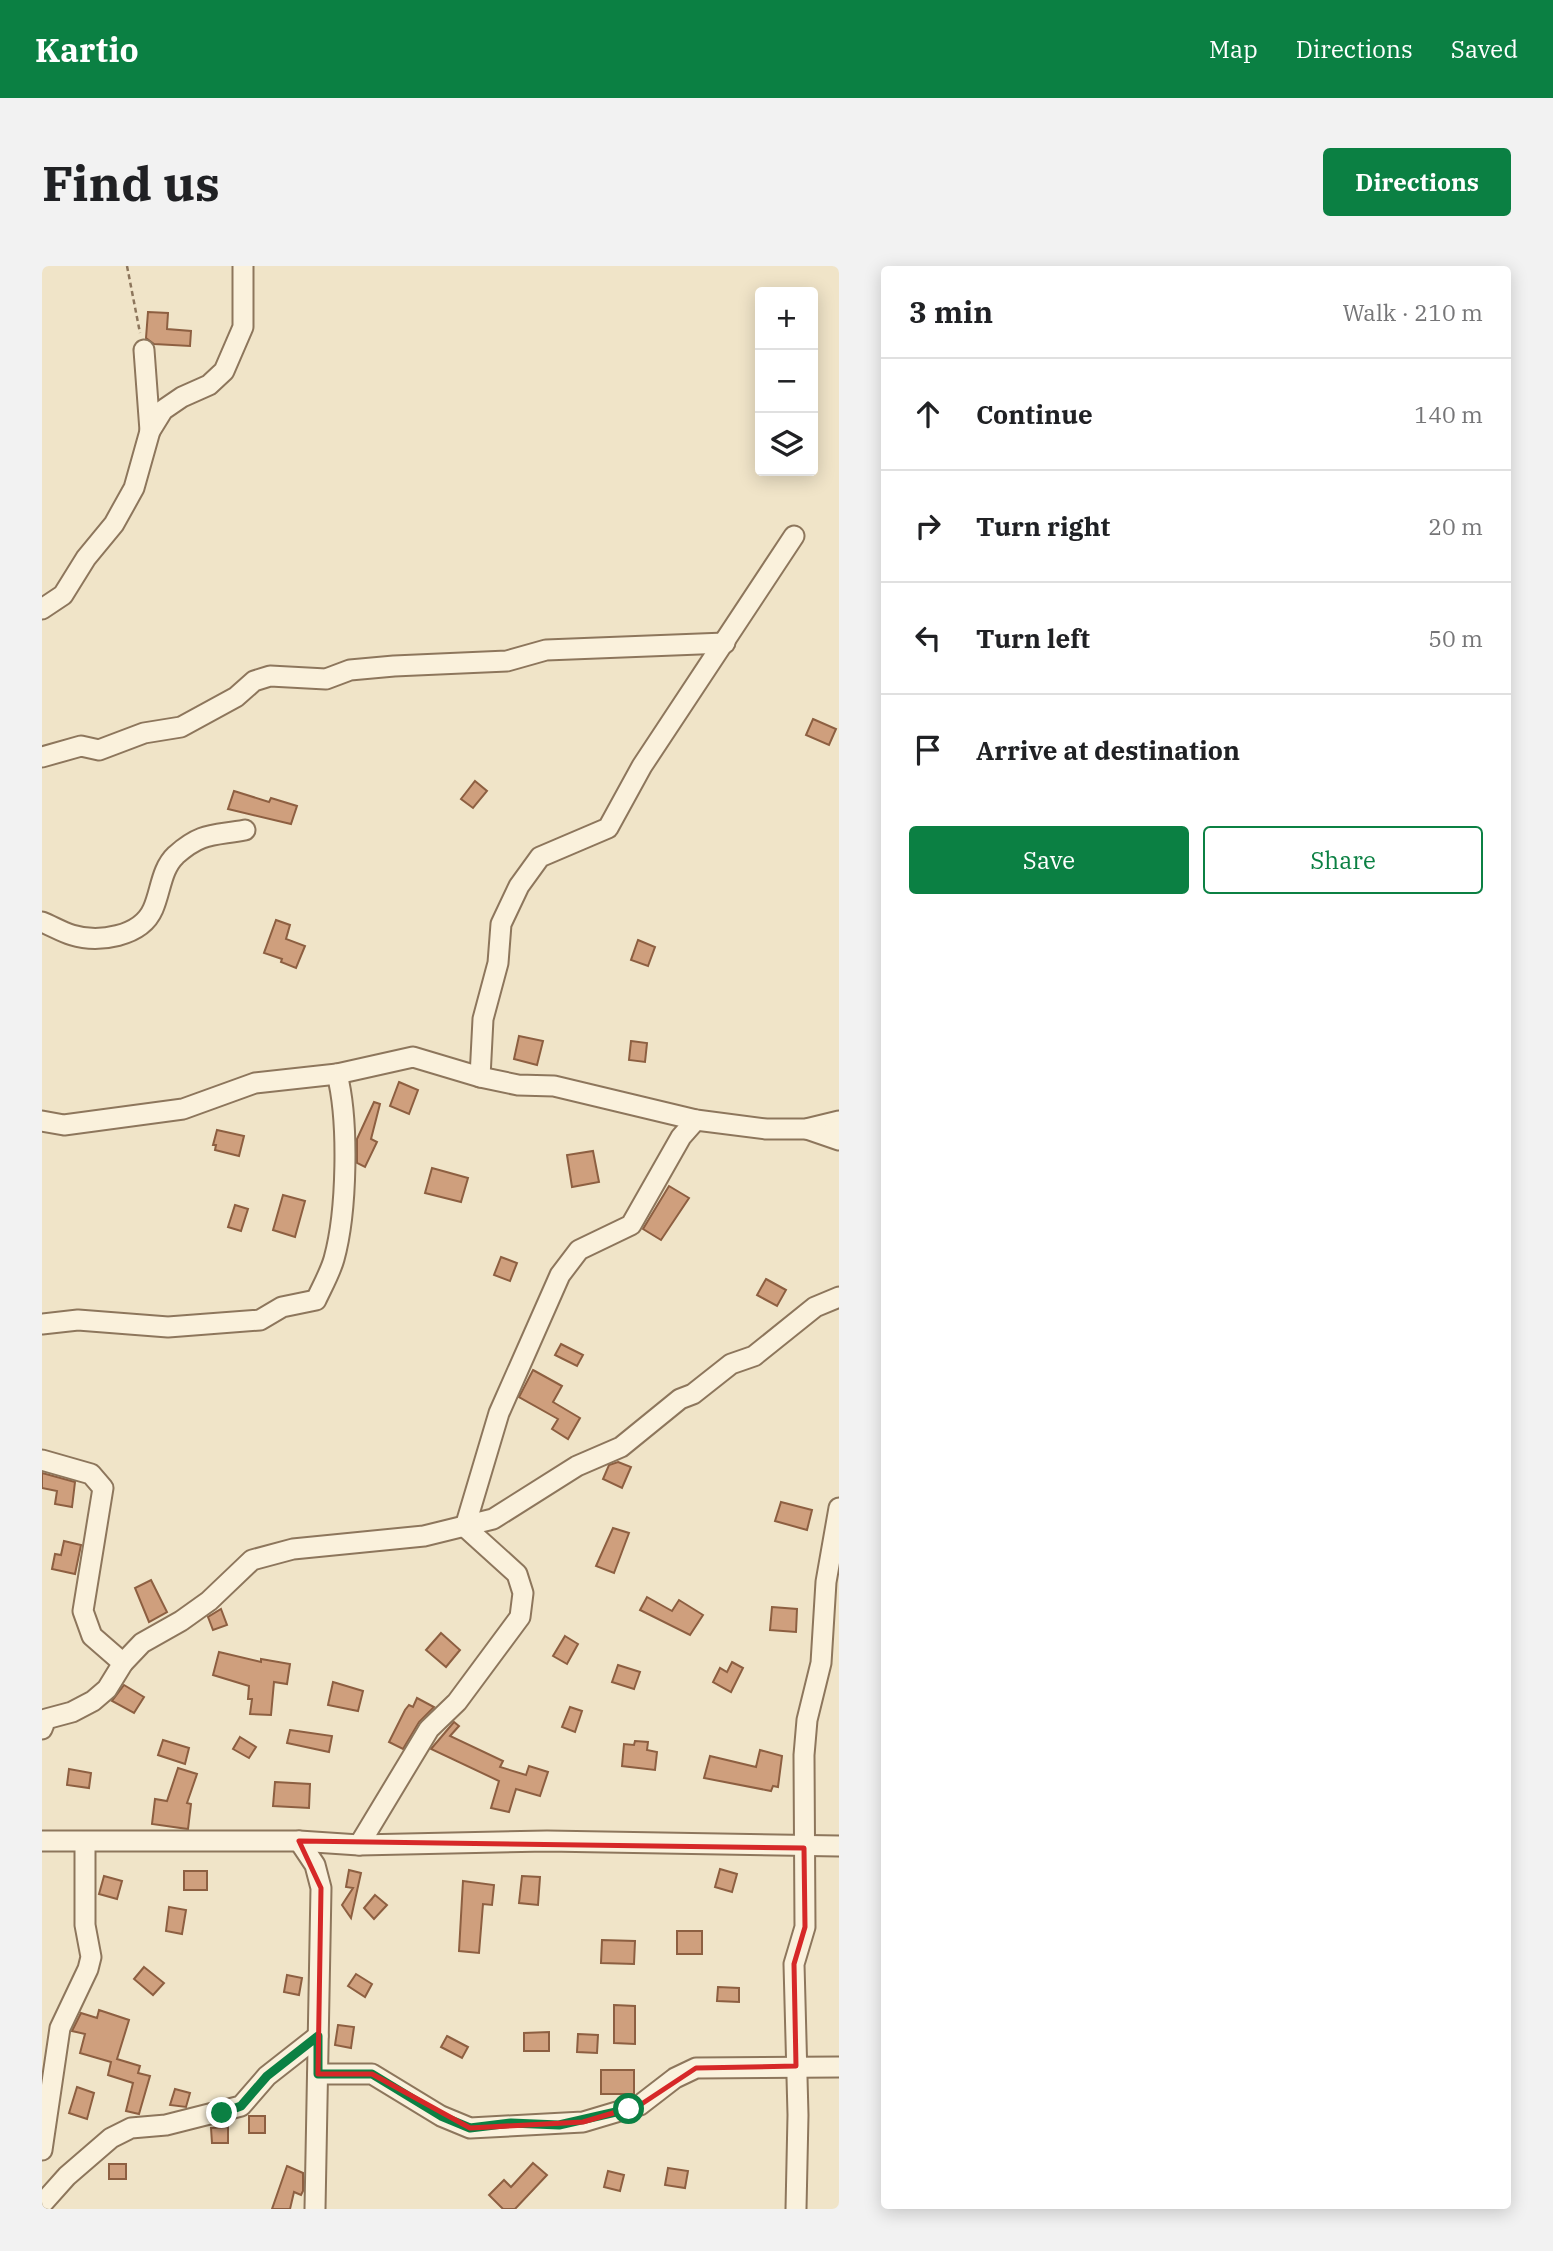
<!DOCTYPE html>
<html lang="en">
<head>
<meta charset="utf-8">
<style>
	body { margin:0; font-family:"IBM Plex Serif",serif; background:#f2f2f2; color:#202124 }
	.controls { position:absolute; right:21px; top:21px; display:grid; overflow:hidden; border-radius:7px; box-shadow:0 4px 18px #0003 }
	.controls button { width:63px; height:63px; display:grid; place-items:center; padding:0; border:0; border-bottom:2px solid #e0e0e0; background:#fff; color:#202124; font:35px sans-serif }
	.stop { position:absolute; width:21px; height:21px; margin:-16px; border:5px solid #0b8043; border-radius:50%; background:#fff }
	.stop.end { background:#0b8043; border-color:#fff; box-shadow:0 2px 7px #0008 }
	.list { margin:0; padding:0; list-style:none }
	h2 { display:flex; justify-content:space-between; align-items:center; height:91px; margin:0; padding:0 28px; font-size:30px }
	h2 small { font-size:23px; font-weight:400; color:#757577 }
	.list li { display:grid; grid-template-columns:46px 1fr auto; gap:21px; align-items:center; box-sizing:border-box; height:112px; padding:0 28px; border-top:2px solid #e0e0e0 }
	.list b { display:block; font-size:26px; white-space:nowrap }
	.list em { font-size:23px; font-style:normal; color:#757577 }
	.actions { display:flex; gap:14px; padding:21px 28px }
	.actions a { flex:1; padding:16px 0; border:2px solid #0b8043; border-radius:7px; text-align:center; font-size:24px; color:#0b8043 }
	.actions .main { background:#0b8043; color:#fff }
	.icon { flex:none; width:38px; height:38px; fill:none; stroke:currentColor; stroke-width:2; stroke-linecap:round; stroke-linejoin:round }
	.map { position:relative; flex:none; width:797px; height:1943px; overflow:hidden; border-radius:7px }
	header { display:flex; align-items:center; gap:42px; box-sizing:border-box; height:98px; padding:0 35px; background:#0b8043; color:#fff }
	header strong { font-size:33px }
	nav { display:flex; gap:38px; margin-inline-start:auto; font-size:24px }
	.intro { display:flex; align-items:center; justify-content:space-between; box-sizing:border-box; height:168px; padding:0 42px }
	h1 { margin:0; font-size:49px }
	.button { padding:18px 32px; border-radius:7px; background:#0b8043; color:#fff; font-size:24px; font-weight:700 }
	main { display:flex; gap:42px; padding:0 42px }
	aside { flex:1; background:#fff; border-radius:7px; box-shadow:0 4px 18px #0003 }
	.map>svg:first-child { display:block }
	.building { fill:#cf9f7d; stroke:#8d5f41; stroke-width:2 }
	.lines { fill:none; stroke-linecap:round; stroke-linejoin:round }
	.street-casing { stroke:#8d765c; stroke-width:23 }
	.path { stroke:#8d765c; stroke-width:2.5; stroke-dasharray:5 3.5; stroke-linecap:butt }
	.street { stroke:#faf1dc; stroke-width:19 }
	.route { stroke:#0b8043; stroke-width:9 }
	.marked { fill:none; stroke:#d62828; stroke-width:5; stroke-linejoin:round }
</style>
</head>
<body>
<header>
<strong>Kartio</strong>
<nav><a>Map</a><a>Directions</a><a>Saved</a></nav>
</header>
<div class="intro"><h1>Find us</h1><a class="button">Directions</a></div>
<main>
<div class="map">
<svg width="797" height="1943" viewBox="0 0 797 1943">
	<rect width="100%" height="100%" fill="#f0e4c8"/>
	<g class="building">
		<polygon points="106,46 126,47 125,63 149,65 148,80 112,78 104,72"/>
		<polygon points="771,453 794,463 787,479 764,469"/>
		<polygon points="433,515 445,525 431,542 419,533"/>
		<polygon points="192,525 227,536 229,532 255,540 249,558 186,543"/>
		<polygon points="234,654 248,659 244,673 263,680 254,702 239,696 240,693 222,687"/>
		<polygon points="596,674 613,681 606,700 589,694"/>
		<polygon points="477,770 501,775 495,799 472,793"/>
		<polygon points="589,775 605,777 603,796 587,794"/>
		<polygon points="357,816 376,824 367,848 348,840"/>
		<polygon points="332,836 338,838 329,873 335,876 323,901 315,897 315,873"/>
		<polygon points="175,864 202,870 197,890 173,884 174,879 171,879"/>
		<polygon points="551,885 557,916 530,921 525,889"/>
		<polygon points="390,902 426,912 419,936 383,927"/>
		<polygon points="627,920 647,932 619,974 601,963"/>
		<polygon points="241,929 263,935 253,971 231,964"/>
		<polygon points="193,939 206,943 199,965 186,961"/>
		<polygon points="459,991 475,997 468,1015 452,1009"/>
		<polygon points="724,1013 744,1024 735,1040 715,1029"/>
		<polygon points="519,1078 541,1089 535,1100 513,1089"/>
		<polygon points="491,1104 520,1120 511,1136 538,1152 526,1173 510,1163 516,1153 477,1131"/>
		<polygon points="576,1196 589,1201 580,1222 561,1213 567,1199"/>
		<polygon points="0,1207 33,1216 30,1241 13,1238 15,1225 0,1222"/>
		<polygon points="739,1236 770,1244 765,1264 733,1255"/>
		<polygon points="571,1262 587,1267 572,1307 554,1300"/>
		<polygon points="22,1275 39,1279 33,1308 10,1303 13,1288 19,1289"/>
		<polygon points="109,1314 125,1346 107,1356 93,1322"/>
		<polygon points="605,1331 630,1345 637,1334 661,1349 648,1369 598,1344"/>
		<polygon points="730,1341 755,1343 754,1366 728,1364"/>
		<polygon points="179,1343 185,1359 171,1364 166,1351"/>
		<polygon points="399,1367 418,1384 404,1401 384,1384"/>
		<polygon points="523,1370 536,1378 525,1398 511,1390"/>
		<polygon points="177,1386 219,1396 219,1393 248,1398 245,1418 232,1416 229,1449 208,1448 210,1433 206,1433 207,1420 171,1409"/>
		<polygon points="690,1396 701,1402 689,1426 671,1416 678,1402 685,1406"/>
		<polygon points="576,1399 598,1406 592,1423 570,1416"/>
		<polygon points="291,1416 321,1425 316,1445 286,1439"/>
		<polygon points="82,1419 102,1431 92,1447 70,1435"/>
		<polygon points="375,1432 392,1441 377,1456 361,1483 347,1476 363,1444 367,1439 371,1441"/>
		<polygon points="528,1441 540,1445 533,1466 520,1461"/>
		<polygon points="412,1456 417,1460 408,1470 461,1495 458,1501 484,1509 487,1500 506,1506 498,1530 474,1523 467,1546 449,1542 457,1515 389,1483"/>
		<polygon points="248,1464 290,1470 287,1486 245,1477"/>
		<polygon points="198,1471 214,1481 207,1492 191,1483"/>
		<polygon points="121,1474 147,1482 143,1498 116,1489"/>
		<polygon points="593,1475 606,1476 605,1484 615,1486 613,1504 580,1500 582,1478 592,1479"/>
		<polygon points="718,1484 740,1490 736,1521 731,1520 729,1525 662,1512 668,1490 714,1501"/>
		<polygon points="136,1502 155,1508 145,1537 149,1538 146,1563 110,1558 113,1533 125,1535"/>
		<polygon points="27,1503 49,1507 47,1522 25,1519"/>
		<polygon points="233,1516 268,1518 267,1542 231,1540"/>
		<polygon points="678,1603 695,1608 690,1626 673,1621"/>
		<polygon points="307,1604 319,1607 309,1652 300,1639 311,1622 304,1621"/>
		<rect x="142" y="1605" width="23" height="19"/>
		<polygon points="62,1610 80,1615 75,1633 57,1628"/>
		<polygon points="480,1610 498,1611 496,1639 477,1637"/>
		<polygon points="421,1615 452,1619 450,1639 441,1638 437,1687 417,1685"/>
		<polygon points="333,1629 345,1639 332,1653 322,1642"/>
		<polygon points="127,1641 144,1644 140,1668 124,1665"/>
		<rect x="635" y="1665" width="25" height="23"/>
		<polygon points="560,1674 593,1675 592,1698 559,1697"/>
		<polygon points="102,1701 122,1717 111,1729 92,1713"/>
		<polygon points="314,1708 330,1718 323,1731 306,1720"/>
		<polygon points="245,1709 260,1712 257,1729 242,1726"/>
		<polygon points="676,1721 697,1722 697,1736 675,1735"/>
		<polygon points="572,1739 593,1740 593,1778 572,1777"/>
		<polygon points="57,1744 87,1754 75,1793 98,1800 96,1807 108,1810 97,1848 84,1845 91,1817 66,1809 69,1796 38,1787 43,1768 30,1765 39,1747 55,1752"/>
		<polygon points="296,1759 312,1761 309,1782 293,1779"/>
		<polygon points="507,1766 507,1785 482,1785 482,1767"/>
		<polygon points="536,1768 556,1769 555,1787 535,1786"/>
		<polygon points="405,1770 426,1781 420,1792 399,1781"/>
		<rect x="559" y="1804" width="33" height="24"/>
		<polygon points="35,1821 52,1827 45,1853 27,1847"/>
		<polygon points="133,1823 148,1827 144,1841 128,1839"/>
		<rect x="207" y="1850" width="16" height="17"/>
		<polygon points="186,1861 186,1877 170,1877 169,1862"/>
		<polygon points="491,1897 505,1909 473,1943 461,1943 447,1929 462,1914 469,1921"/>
		<rect x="67" y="1898" width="17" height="15"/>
		<polygon points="245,1900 261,1907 261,1925 259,1929 252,1926 248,1943 230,1943"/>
		<polygon points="626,1902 646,1905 643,1922 623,1919"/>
		<polygon points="566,1905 582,1909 578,1925 562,1921"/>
	</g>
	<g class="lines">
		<g class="street-casing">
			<g id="street">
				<polyline points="102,84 108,165"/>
				<polyline points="0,343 21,329 44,292 72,258 92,222 108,165 121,144 140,131 167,119 182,105 201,61 201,0"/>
				<polyline points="0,491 39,480 57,484 102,467 139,461 194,431 212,415 228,410 284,413 308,404 352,400 465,395 504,384 683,377"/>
				<path d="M 0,656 C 10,660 20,666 30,669 C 56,677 99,671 111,643 C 119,625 119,603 134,589 C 160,566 171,570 203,564"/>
				<polyline points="438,811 441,753 456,697 459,658 477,620 498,591 566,562 600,500 752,270"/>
				<polyline points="0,855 22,859 141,843 213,817 295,808 371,791 438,811 476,819 512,820 654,854 724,863 764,863 797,855"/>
				<polyline points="765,863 797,874"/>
				<path d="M 0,1058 L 36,1054 L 126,1061 L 218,1054 L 240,1041 L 274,1034 C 280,1021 288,1007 292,993 C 305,946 307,855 295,808"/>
				<polyline points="0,1194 49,1208 61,1222 41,1345 50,1370 81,1397"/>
				<polyline points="0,1463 4,1453 30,1446 51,1435 65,1423 81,1397 100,1377 139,1355 167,1335 210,1294 251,1283 382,1270 451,1253 535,1200 579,1181 638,1133 651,1128 689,1098 712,1090 773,1041 797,1031"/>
				<polyline points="0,1575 257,1575 317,1579 505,1575 797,1580"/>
				<polyline points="257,1575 273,1599 279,1622 273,1943"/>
				<polyline points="317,1579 387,1463 415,1436 478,1351 481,1327 475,1308 423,1261 457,1147 518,1009 537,984 589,959 639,871 654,854"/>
				<polyline points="276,1808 330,1808 399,1850 428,1862 541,1856 598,1839 633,1812 654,1802 797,1801"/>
				<polyline points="0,1884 18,1762 46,1703 49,1691 43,1659 43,1577"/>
				<polyline points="0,1938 25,1910 69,1872 89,1862 124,1859 199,1840 225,1810 276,1770"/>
				<polyline points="754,1943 756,1849 752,1698 763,1661 762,1489 765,1454 779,1397 784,1316 797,1242"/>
			</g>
		</g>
		<polyline class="path" points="85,0 98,67"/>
		<use href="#street" class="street"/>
	</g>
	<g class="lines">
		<polyline class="route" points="180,1847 199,1840 225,1810 276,1770 276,1808 330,1808 399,1850 428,1862 469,1857 517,1859 587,1843"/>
	</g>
	<path class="marked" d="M 257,1575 L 762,1582 L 763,1661 L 752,1698 L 754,1800 L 654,1802 L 598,1839 L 541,1856 L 428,1862 L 330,1808 L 276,1808 L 279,1622 Z"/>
</svg>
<div class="controls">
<button>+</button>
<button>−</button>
<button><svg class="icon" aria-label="layers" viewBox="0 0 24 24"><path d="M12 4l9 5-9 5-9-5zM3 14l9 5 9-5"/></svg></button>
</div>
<div class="stop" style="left:587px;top:1843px"></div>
<div class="stop end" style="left:180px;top:1847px"></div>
</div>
<aside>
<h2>3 min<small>Walk · 210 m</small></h2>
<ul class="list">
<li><svg class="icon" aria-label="ahead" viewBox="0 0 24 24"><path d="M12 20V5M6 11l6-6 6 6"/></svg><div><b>Continue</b></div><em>140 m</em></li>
<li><svg class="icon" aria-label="right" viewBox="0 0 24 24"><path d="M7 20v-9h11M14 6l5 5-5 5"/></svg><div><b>Turn right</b></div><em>20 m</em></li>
<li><svg class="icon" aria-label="left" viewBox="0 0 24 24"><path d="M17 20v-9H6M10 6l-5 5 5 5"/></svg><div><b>Turn left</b></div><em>50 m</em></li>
<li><svg class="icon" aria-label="arrive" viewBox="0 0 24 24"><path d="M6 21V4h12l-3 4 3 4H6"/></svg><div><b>Arrive at destination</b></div></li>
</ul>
<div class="actions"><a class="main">Save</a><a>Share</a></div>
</aside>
</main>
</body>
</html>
